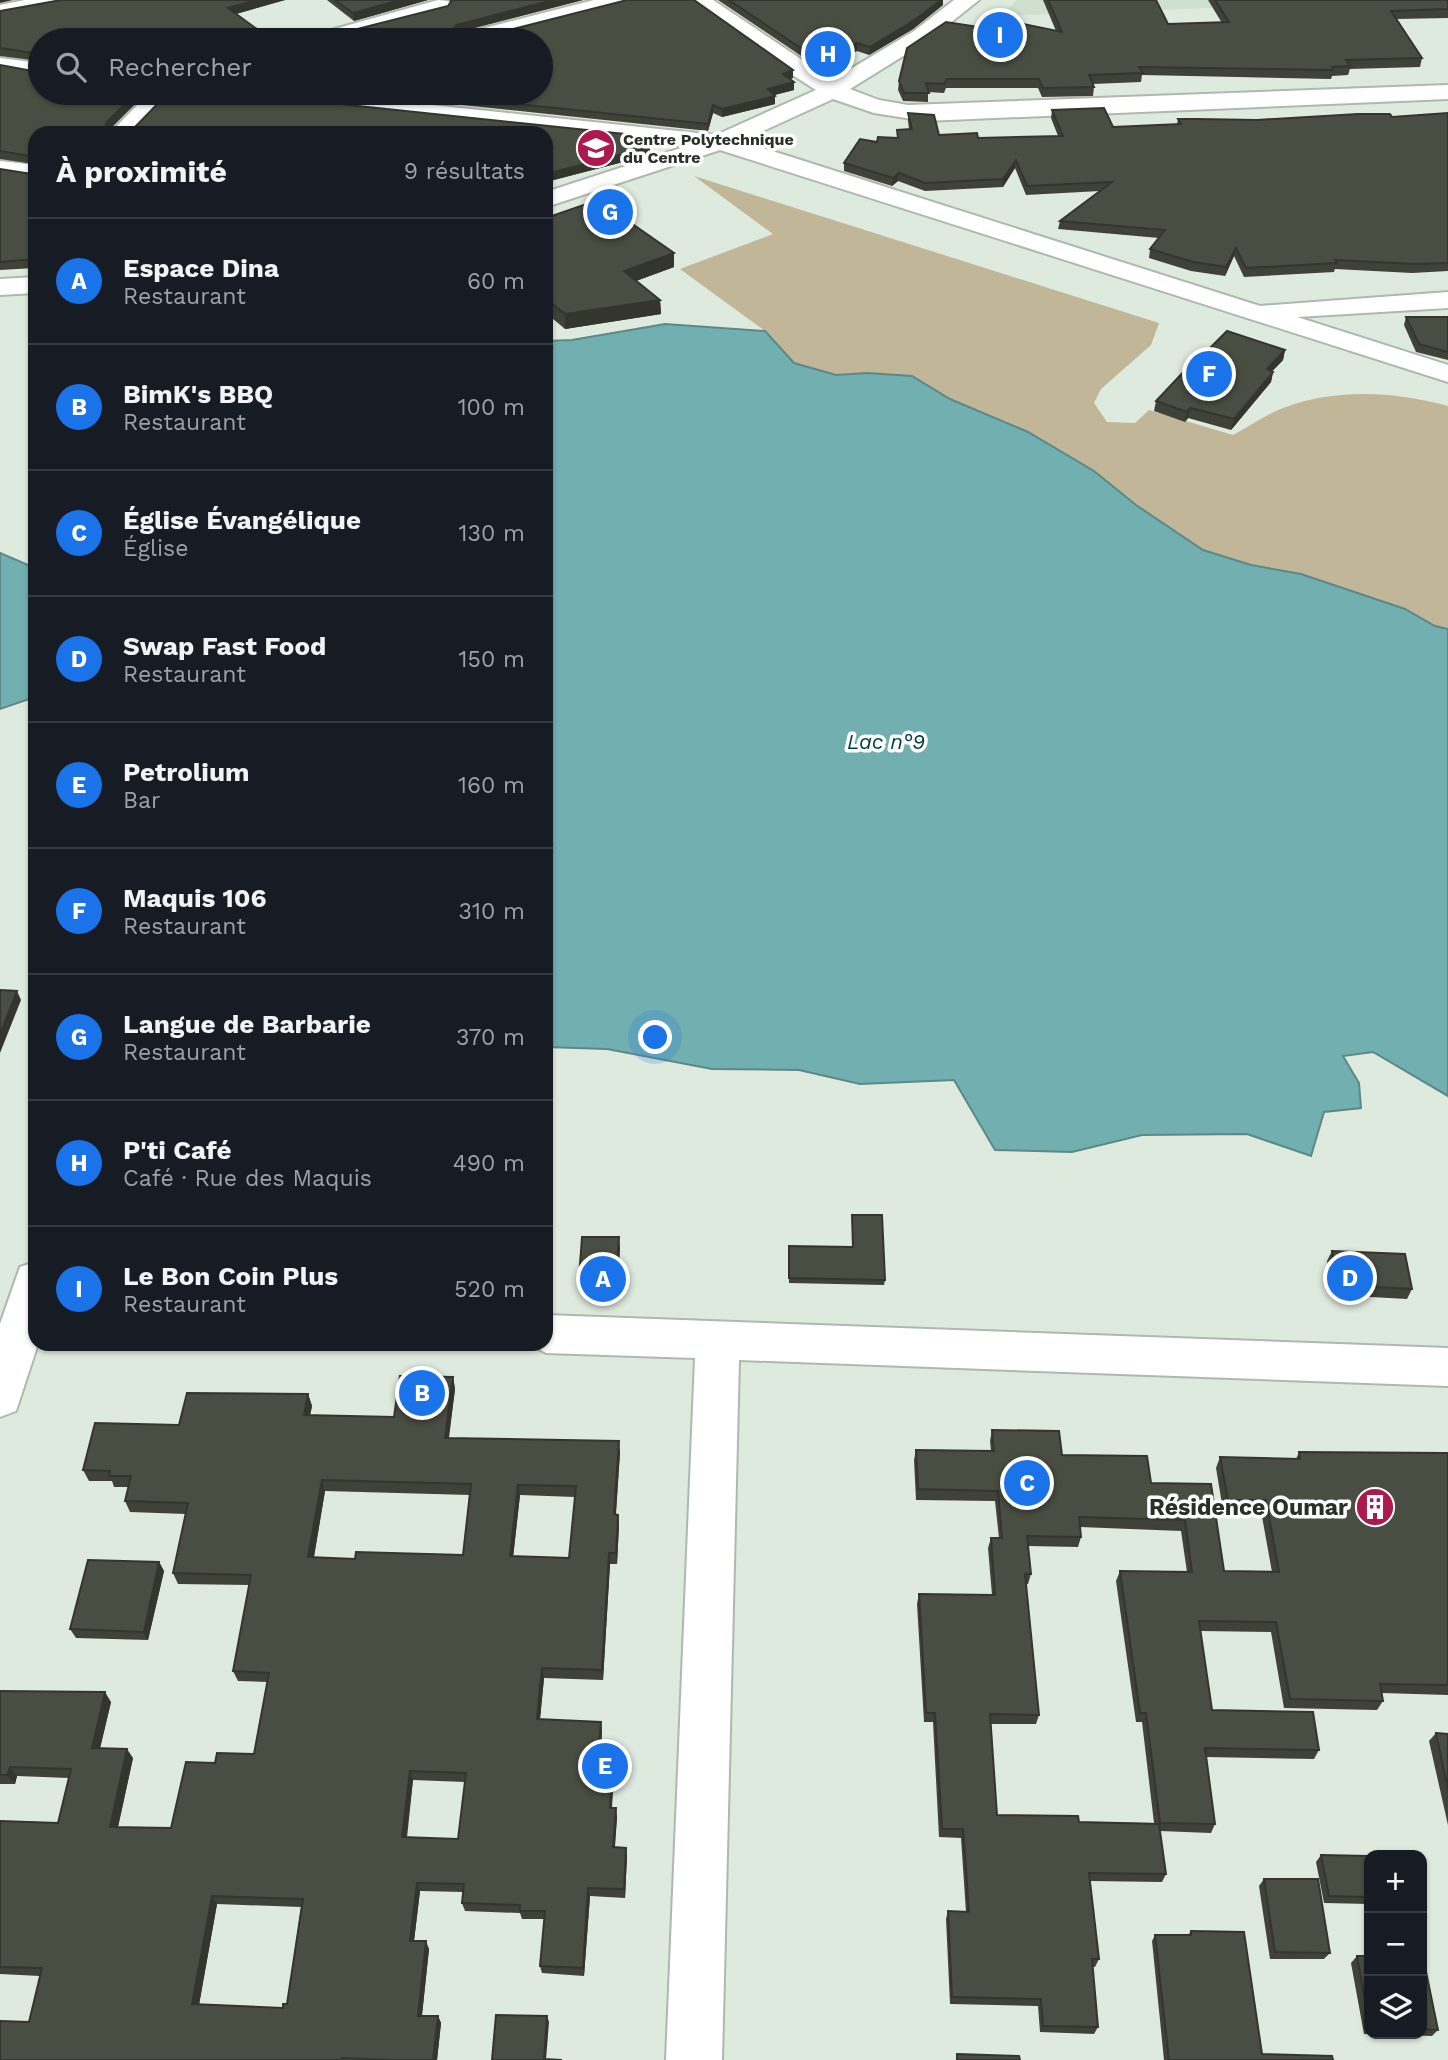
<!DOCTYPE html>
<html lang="fr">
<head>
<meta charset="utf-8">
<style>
	body { margin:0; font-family:"Work Sans",sans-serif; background:#20242c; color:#f1f3f6 }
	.controls { position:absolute; right:21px; bottom:21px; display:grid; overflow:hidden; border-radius:14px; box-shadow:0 2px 5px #0004 }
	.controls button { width:63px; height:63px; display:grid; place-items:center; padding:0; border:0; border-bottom:2px solid #363941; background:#171b24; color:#f1f3f6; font:35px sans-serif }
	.you { position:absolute; left:656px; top:1038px; width:24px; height:24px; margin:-18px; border:5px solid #fff; border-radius:50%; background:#1a73e8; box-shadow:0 0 0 10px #1a73e833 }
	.badge { display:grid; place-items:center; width:46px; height:46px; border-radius:50%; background:#1a73e8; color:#fff; font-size:23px; font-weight:700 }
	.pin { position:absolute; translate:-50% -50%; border:4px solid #fff; box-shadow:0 2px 7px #0006 }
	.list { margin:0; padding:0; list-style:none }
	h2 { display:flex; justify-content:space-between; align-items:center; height:91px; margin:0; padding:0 28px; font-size:30px }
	h2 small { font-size:23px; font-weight:400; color:#9ea1a6 }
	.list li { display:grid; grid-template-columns:46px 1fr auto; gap:21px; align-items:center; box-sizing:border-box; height:126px; padding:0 28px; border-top:2px solid #363941 }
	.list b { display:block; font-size:26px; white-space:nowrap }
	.list p { margin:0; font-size:23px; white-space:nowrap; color:#9ea1a6 }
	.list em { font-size:23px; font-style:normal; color:#9ea1a6 }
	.icon { flex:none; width:38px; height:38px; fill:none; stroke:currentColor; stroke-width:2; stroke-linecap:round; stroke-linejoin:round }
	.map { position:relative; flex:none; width:1448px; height:2060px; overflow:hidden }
	.search { position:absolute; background:#171b24; box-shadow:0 2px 5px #0004; left:28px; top:28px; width:525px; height:77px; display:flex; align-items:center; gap:18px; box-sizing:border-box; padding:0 24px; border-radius:38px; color:#9ea1a6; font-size:26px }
	.panel { position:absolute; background:#171b24; box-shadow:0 2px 5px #0004; left:28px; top:126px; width:525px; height:1225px; border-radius:21px }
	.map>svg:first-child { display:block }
	.built { fill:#d0e0cf }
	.green { fill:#c1b698 }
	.water { fill:#71afb1; stroke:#5c8988; stroke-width:2 }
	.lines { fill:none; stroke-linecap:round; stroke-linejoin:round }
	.minor-casing { stroke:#aeb9ae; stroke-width:4 }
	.minor { fill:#fff; fill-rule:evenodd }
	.wall { fill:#404238; fill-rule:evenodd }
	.shaded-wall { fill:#34362e }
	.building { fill:#4a4d41; stroke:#34362e; stroke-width:2; fill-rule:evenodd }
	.labels { text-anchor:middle; stroke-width:7; stroke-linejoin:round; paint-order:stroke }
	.far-poi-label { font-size:16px; font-weight:bold; fill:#2b2f2a; stroke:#fff; text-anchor:start }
	.water-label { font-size:21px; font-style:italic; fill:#003c3d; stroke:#fff }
	.near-poi-label { font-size:23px; font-weight:bold; fill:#2b2f2a; stroke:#fff; text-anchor:end }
</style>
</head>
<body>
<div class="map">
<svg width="1448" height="2060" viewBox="0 0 1448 2060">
	<rect width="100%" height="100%" fill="#dfeade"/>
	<polygon class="built" points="1017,0 1314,0 1316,4 1001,16"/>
	<path class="green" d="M 694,176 L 1159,323 L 1151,345 L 1101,389 L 1094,403 L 1107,422 L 1135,423 L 1149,410 L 1233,435 C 1250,426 1268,413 1286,407 C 1339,388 1395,392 1448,406 L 1448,629 L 1435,626 L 1405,609 L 1301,574 L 1251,565 L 1203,550 L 1136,505 L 1094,471 L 1028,432 L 950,399 L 912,376 L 867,373 L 836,375 L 794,363 L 765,331 L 680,269 L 773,234 Z"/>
	<g class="water">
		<polygon points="665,324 765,331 794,363 836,375 867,373 912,376 950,399 1028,432 1094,471 1136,505 1203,550 1251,565 1301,574 1405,609 1435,626 1448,629 1448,1096 1373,1052 1343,1056 1359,1083 1361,1108 1324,1112 1311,1156 1247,1134 1142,1135 1072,1152 995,1150 954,1080 860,1084 799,1070 712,1069 607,1049 546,1047 546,341 572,340"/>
		<polygon points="0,553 35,568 35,697 0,709"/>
	</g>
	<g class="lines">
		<g class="minor-casing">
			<g id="minor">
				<polygon points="25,0 72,0 61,6 0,17 0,5"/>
				<polygon points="438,0 448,1 451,6 448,11 344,40 310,40 313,35"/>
				<polygon points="594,0 630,0 627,5 490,40 454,40 457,35"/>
				<polygon points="688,0 713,0 832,80 914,31 954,0 979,0 929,40 850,89 879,100 908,105 1448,85 1448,99 925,121 874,113 833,99 741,141 1260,306 1448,292 1448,308 1297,317 1448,365 1448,382 720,150 546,207 546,192 687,146 256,100 245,93 319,93 716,135 816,90 769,60"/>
				<polygon points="0,58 40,63 40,77 0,72"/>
				<polygon points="149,93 173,93 135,133 110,133"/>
				<polygon points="0,161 35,165 35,179 0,175"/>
				<polygon points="35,277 35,293 0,295 0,279"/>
				<polygon points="35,1262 35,1344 38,1344 16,1411 0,1417 0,1324 20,1267"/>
				<polygon points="546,1315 1448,1348 1448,1386 739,1360 722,2060 666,2060 695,1358 546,1353 529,1344 546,1344"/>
			</g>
		</g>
		<use href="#minor" class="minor"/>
	</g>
	<g class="wall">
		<polygon points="61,0 285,0 236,14 40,61 0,56 0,11"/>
		<polygon points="327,0 428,0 354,21"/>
		<polygon points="449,0 583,0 456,33 490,35 627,0 694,0 793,70 793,78 790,79 794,82 794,90 774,95 775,96 775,104 722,117 713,113 708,131 443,103 434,93 541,93 541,40 314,40 448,6 451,2"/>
		<polygon points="718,0 943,0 943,5 913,29 869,55 857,51 819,68"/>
		<polygon points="1043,0 1156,0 1168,24 1222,23 1208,0 1448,0 1448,18 1397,19 1422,58 1420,67 1350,69 1348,75 1332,76 1331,79 1142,75 1141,82 1093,84 1094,87 1093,96 1042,97 1038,88 946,88 944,93 928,92 928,102 903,101 898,90 899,81 907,48 946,22 985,28 1056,31"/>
		<polygon points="0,65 38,72 40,70 40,93 146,93 112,127 135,127 168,93 251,93 254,95 644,136 650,147 650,155 546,182 546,133 35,133 35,268 0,270 0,169 32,174 34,164 0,159"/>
		<polygon points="342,93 372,93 370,96"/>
		<polygon points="1052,110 1113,127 1177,124 1178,119 1257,120 1392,117 1448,113 1448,271 1412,273 1335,269 1334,272 1244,277 1234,256 1225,276 1191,271 1149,258 1150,249 1159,238 1058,229 1060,221 1100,191 1026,195 1015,168 1003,187 925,191 898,181 892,186 844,171 844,163 877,142 897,138 897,130 909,129 908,121 908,113 939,135 978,138 1058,136 1051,118"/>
		<polygon points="546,218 674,253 674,267 636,281 660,300 661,314 565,329 546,313"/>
		<polygon points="1406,317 1448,317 1448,360 1416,352 1404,325"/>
		<polygon points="1208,350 1285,350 1283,360 1272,371 1273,372 1271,382 1231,430 1188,418 1185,422 1154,411 1156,401"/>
		<polygon points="852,1215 885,1280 884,1285 789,1283 789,1246 853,1247"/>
		<polygon points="620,1248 617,1289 580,1289 579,1278"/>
		<polygon points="1332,1251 1412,1289 1407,1299 1334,1295 1327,1261"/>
		<path d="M 453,1377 L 455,1389 L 449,1438 L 620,1452 L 616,1514 L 618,1515 L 619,1525 L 617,1564 L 610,1564 L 603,1680 L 544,1678 L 540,1719 L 601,1722 L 602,1731 L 601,1744 L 614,1744 L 615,1753 L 612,1808 L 617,1817 L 615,1847 L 627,1856 L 625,1898 L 590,1896 L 584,1976 L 542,1973 L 540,1966 L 544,1919 L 522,1919 L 520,1913 L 465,1911 L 462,1903 L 463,1892 L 420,1891 L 414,1941 L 429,1949 L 422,2016 L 438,2016 L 441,2023 L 437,2060 L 0,2060 L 29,2022 L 40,1976 L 0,1974 L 0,1821 L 58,1823 L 69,1778 L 17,1776 L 15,1784 L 0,1784 L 0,1691 L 111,1702 L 100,1748 L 133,1758 L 118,1827 L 171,1828 L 215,1763 L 254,1754 L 267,1682 L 238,1681 L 233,1671 L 249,1585 L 178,1584 L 173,1573 L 186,1514 L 130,1512 L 125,1501 L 128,1487 L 114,1487 L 112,1481 L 89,1481 L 83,1470 L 179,1425 L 308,1394 L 312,1406 L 310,1415 L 394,1417 ZM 325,1491 L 470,1495 L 463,1555 L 355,1559 L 314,1557 ZM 520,1495 L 575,1497 L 569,1558 L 513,1557 ZM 413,1780 L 465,1782 L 458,1839 L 407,1838 ZM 217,1904 L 301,1907 L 287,2004 L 283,2008 L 199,2004 Z"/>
		<path d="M 992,1430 L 1062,1455 L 1151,1483 L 1211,1484 L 1224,1571 L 1272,1572 L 1261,1511 L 1223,1510 L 1216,1468 L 1220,1457 L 1296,1459 L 1299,1452 L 1448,1453 L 1448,1695 L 1382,1693 L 1383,1701 L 1377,1710 L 1284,1708 L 1271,1632 L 1200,1631 L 1212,1710 L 1319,1750 L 1314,1759 L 1206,1757 L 1215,1824 L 1211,1833 L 1160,1831 L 1166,1874 L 1162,1882 L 1090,1881 L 1099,1959 L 1095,1967 L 1092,1967 L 1098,2027 L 1094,2034 L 1040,2032 L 1038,2006 L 950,2004 L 946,1919 L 948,1911 L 966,1912 L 961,1838 L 939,1837 L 933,1722 L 924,1722 L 917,1604 L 919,1594 L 992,1595 L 988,1548 L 991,1538 L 999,1538 L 995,1501 L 916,1500 L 914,1460 L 916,1450 L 991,1451 L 990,1441 ZM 1080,1527 L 1181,1531 L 1187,1572 L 1120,1571 L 1116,1581 L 1136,1722 L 1142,1722 L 1154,1823 L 1079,1822 L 997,1815 L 991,1724 L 1036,1724 L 1039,1715 L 1026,1584 L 1028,1584 L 1031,1574 L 1028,1546 L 1078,1547 L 1081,1537 Z"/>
		<polygon points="159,1562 164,1571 148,1640 76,1638 70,1629"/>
		<polygon points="1436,1733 1448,1734 1448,1825 1429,1741"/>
		<polygon points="1321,1855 1369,1856 1369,1904 1324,1903 1316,1862"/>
		<polygon points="1264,1879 1330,1953 1324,1959 1270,1959 1259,1886"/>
		<polygon points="1191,1931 1262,2054 1333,2060 1164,2060 1152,1941 1155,1935 1188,1935"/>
		<polygon points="1357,1956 1369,1956 1369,2034 1422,2034 1422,1957 1438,2030 1432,2036 1364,2034 1351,1963"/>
	</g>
	<g class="shaded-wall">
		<polygon points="0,0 13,0 0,3"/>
		<polygon points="256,0 285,0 229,16 228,8"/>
		<polygon points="400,0 428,0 354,21 353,13"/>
		<polygon points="553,0 583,0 456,32 451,40 451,33 456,25"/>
		<polygon points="938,0 943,0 943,5 913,29 869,55 870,47"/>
		<polygon points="857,43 857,51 819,68 820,61"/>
		<polygon points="793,70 793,78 783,82 783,74"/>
		<polygon points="794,82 794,90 767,97 768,89"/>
		<polygon points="136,93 146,93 108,131 108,133 106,123"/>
		<polygon points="775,96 775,104 722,117 722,109"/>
		<polygon points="713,105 713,113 708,131 708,124"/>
		<polygon points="650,147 650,155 546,182 546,174"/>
		<polygon points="1016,160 1015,168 1003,187 1003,179"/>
		<polygon points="899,173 898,181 892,186 893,178"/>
		<polygon points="1236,248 1234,256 1225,276 1226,267"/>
		<polygon points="674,253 674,267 625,285 624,271"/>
		<polygon points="660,300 661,314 565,329 565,314"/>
		<polygon points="1285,350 1283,360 1265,379 1267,369"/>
		<polygon points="1273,372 1271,382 1231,430 1234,419"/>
		<polygon points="1190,408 1188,418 1185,422 1187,412"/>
		<polygon points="17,991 21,1000 0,1053 0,1034"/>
		<polygon points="619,1237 620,1248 617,1289 616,1279"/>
		<polygon points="453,1377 455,1389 447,1449 445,1438"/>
		<polygon points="308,1394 312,1406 308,1426 304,1415"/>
		<polygon points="619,1441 620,1452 615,1525 614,1514"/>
		<polygon points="322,1480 325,1491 312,1568 308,1557"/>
		<polygon points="518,1485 520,1495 512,1567 510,1556"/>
		<polygon points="618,1515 619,1525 617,1564 616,1553"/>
		<polygon points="609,1553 610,1564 603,1680 602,1670"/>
		<polygon points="159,1562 164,1571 148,1640 144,1632"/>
		<polygon points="542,1668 544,1678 539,1729 537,1719"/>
		<polygon points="105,1692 111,1702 98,1757 92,1748"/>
		<polygon points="601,1722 602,1731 601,1753 599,1743"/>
		<polygon points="614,1744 615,1753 611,1817 610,1808"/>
		<polygon points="127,1749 133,1758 116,1836 110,1827"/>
		<polygon points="10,1767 17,1776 15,1784 7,1775"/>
		<polygon points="410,1771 413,1780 405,1846 402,1837"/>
		<polygon points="616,1808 617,1817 614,1856 613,1847"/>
		<polygon points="626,1848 627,1856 625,1898 624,1889"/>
		<polygon points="417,1883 420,1891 413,1949 410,1941"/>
		<polygon points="588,1888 590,1896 584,1976 583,1968"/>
		<polygon points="212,1896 217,1904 198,2011 192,2004"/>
		<polygon points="426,1941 429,1949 421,2023 418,2016"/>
		<polygon points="438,2016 441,2023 437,2060 433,2060"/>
		<polygon points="547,2016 549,2022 546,2060 544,2060"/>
	</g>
	<g class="building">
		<polygon points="61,0 256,0 228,8 272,40 40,40 40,61 40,54 0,48 0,11"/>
		<polygon points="335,0 400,0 353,13"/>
		<polygon points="452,0 553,0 456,25 451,33 490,35 627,0 694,0 793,70 783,74 794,82 768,89 775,96 722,109 713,105 708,124 442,96 440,93 541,93 541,40 314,40 448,6"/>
		<polygon points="729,0 941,0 913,21 870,47 857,43 820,61"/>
		<polygon points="1048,0 1156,0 1168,24 1229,22 1215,0 1448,0 1448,9 1391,11 1422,58 1346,60 1351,66 1332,67 1333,70 1139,67 1143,73 1089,75 1094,87 1043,88 1039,79 947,79 944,84 926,83 929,93 904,93 899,81 907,48 946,22 985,28 994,18 1062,32"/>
		<polygon points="0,65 38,72 40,70 40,93 136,93 106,123 106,127 135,127 168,93 251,93 254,95 644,136 650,147 546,174 546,133 35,133 35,157 0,151"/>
		<polygon points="1104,108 1113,127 1181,124 1178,119 1197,119 1257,120 1358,114 1390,114 1392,117 1448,113 1448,263 1415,264 1335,260 1337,263 1246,268 1236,248 1226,267 1193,262 1150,249 1165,230 1060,221 1112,182 1027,186 1016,160 1003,179 925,183 899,173 893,178 844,163 860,139 877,142 878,137 898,138 897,130 912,129 908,113 934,115 939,135 977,133 978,138 1063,136 1052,110"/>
		<polygon points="35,160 35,259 0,262 0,169 32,174"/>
		<polygon points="598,200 674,253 624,271 660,300 565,314 546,299 546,218"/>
		<polygon points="1406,317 1448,317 1448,352 1419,344"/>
		<polygon points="1227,331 1285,350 1267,369 1273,372 1234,419 1190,408 1187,412 1156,401 1205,349 1208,350"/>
		<polygon points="0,990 17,991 0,1034"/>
		<polygon points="852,1215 882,1215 885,1280 789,1278 789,1246 853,1247"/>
		<polygon points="582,1237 619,1237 616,1279 579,1278"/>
		<polygon points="1332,1251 1405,1254 1412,1289 1338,1285"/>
		<path d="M 400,1376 L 453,1377 L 445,1438 L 619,1441 L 614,1514 L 618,1515 L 616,1553 L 609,1553 L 602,1670 L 542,1668 L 537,1719 L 601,1722 L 599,1743 L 614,1744 L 610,1808 L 616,1808 L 613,1847 L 626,1848 L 624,1889 L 588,1888 L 583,1968 L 540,1966 L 545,1911 L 520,1911 L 520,1905 L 462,1903 L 464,1884 L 417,1883 L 410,1941 L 426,1941 L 418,2016 L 438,2016 L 433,2060 L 392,2060 L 342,2058 L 341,2060 L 0,2060 L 0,2021 L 29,2022 L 42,1968 L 0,1967 L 0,1821 L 58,1823 L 71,1769 L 10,1767 L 7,1775 L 0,1775 L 0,1691 L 105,1692 L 92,1748 L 127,1749 L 110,1827 L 171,1828 L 186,1762 L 215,1763 L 217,1753 L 254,1754 L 269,1673 L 233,1671 L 251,1575 L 173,1573 L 188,1503 L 125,1501 L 131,1476 L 109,1476 L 110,1471 L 83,1470 L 95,1423 L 179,1425 L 187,1393 L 308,1394 L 304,1415 L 394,1417 ZM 322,1480 L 471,1484 L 463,1555 L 356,1552 L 355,1559 L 308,1557 ZM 518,1485 L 576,1486 L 569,1558 L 510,1556 ZM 410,1771 L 466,1773 L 458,1839 L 402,1837 ZM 212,1896 L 303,1899 L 287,2004 L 283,2004 L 283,2008 L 192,2004 Z"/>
		<polygon points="992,1430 1059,1431 1062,1455 1147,1456 1151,1483 1211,1484 1224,1571 1279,1572 1266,1500 1228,1500 1220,1457 1300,1459 1299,1452 1448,1453 1448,1685 1380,1684 1383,1701 1290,1699 1276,1622 1199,1621 1212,1710 1313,1712 1319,1750 1205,1748 1215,1824 1160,1823 1146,1713 1140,1713 1120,1571 1192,1572 1185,1520 1079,1517 1081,1537 1027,1536 1031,1574 1025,1574 1039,1715 990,1714 997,1815 1078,1816 1079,1822 1159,1824 1166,1874 1089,1873 1099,1959 1092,1959 1098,2027 1043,2026 1041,1999 952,1997 948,1911 969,1912 963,1829 942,1829 935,1713 926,1713 919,1594 995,1595 991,1538 1002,1538 998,1491 918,1489 916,1450 994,1451"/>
		<polygon points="88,1560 159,1562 144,1632 70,1629"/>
		<polygon points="1436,1733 1448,1734 1448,1790"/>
		<polygon points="1321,1855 1369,1856 1369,1897 1329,1896"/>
		<polygon points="1264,1879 1318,1879 1330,1953 1275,1952"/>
		<polygon points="1191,1931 1244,1932 1262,2054 1332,2056 1333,2060 1169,2060 1155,1935 1191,1935"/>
		<polygon points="1357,1956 1369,1956 1369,2022"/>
		<polygon points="1422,1957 1423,1957 1438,2030 1422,2029"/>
		<polygon points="496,2015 547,2016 544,2059 562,2060 492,2060"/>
		<polygon points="957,2054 1019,2056 1020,2060 957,2060"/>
	</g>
	<defs>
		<g id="school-disc" transform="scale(2.0125)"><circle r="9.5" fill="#ac194c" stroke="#fff"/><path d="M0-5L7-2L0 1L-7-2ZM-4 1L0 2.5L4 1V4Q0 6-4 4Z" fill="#fff"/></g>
		<g id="building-disc" transform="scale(2.0125)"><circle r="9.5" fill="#ac194c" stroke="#fff"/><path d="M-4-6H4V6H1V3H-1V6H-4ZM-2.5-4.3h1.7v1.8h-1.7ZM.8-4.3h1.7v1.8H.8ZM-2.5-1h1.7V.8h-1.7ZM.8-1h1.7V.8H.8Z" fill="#fff"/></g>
	</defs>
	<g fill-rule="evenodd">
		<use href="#school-disc" x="596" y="148"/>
		<use href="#building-disc" x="1375" y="1507"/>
	</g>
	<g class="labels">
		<g class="far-poi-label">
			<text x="623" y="145">Centre Polytechnique<tspan x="623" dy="18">du Centre</tspan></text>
		</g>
		<g class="water-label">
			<text x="886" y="749">Lac n°9</text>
		</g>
		<g class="near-poi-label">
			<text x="1348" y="1515">Résidence Oumar</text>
		</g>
	</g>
</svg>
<div class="controls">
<button>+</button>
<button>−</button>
<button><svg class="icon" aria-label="layers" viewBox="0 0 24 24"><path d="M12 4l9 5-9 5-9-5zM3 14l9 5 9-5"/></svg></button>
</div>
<div class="you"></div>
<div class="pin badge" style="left:603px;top:1279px">A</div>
<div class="pin badge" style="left:422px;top:1393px">B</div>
<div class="pin badge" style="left:1027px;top:1483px">C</div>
<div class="pin badge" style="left:1350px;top:1278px">D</div>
<div class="pin badge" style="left:605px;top:1766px">E</div>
<div class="pin badge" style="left:1209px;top:374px">F</div>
<div class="pin badge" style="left:610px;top:212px">G</div>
<div class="pin badge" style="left:828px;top:54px">H</div>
<div class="pin badge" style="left:1000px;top:35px">I</div>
<div class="search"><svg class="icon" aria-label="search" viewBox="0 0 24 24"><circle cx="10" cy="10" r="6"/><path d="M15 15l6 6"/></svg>Rechercher</div>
<section class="panel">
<h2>À proximité<small>9 résultats</small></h2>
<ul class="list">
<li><span class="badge">A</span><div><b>Espace Dina</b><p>Restaurant</p></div><em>60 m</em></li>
<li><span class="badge">B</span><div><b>BimK's BBQ</b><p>Restaurant</p></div><em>100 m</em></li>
<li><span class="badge">C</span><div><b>Église Évangélique</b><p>Église</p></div><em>130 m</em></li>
<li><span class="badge">D</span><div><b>Swap Fast Food</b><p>Restaurant</p></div><em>150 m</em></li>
<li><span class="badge">E</span><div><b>Petrolium</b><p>Bar</p></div><em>160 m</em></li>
<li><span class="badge">F</span><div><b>Maquis 106</b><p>Restaurant</p></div><em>310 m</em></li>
<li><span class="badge">G</span><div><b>Langue de Barbarie</b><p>Restaurant</p></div><em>370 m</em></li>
<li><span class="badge">H</span><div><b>P'ti Café</b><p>Café · Rue des Maquis</p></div><em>490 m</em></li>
<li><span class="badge">I</span><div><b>Le Bon Coin Plus</b><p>Restaurant</p></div><em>520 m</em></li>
</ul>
</section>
</div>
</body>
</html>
